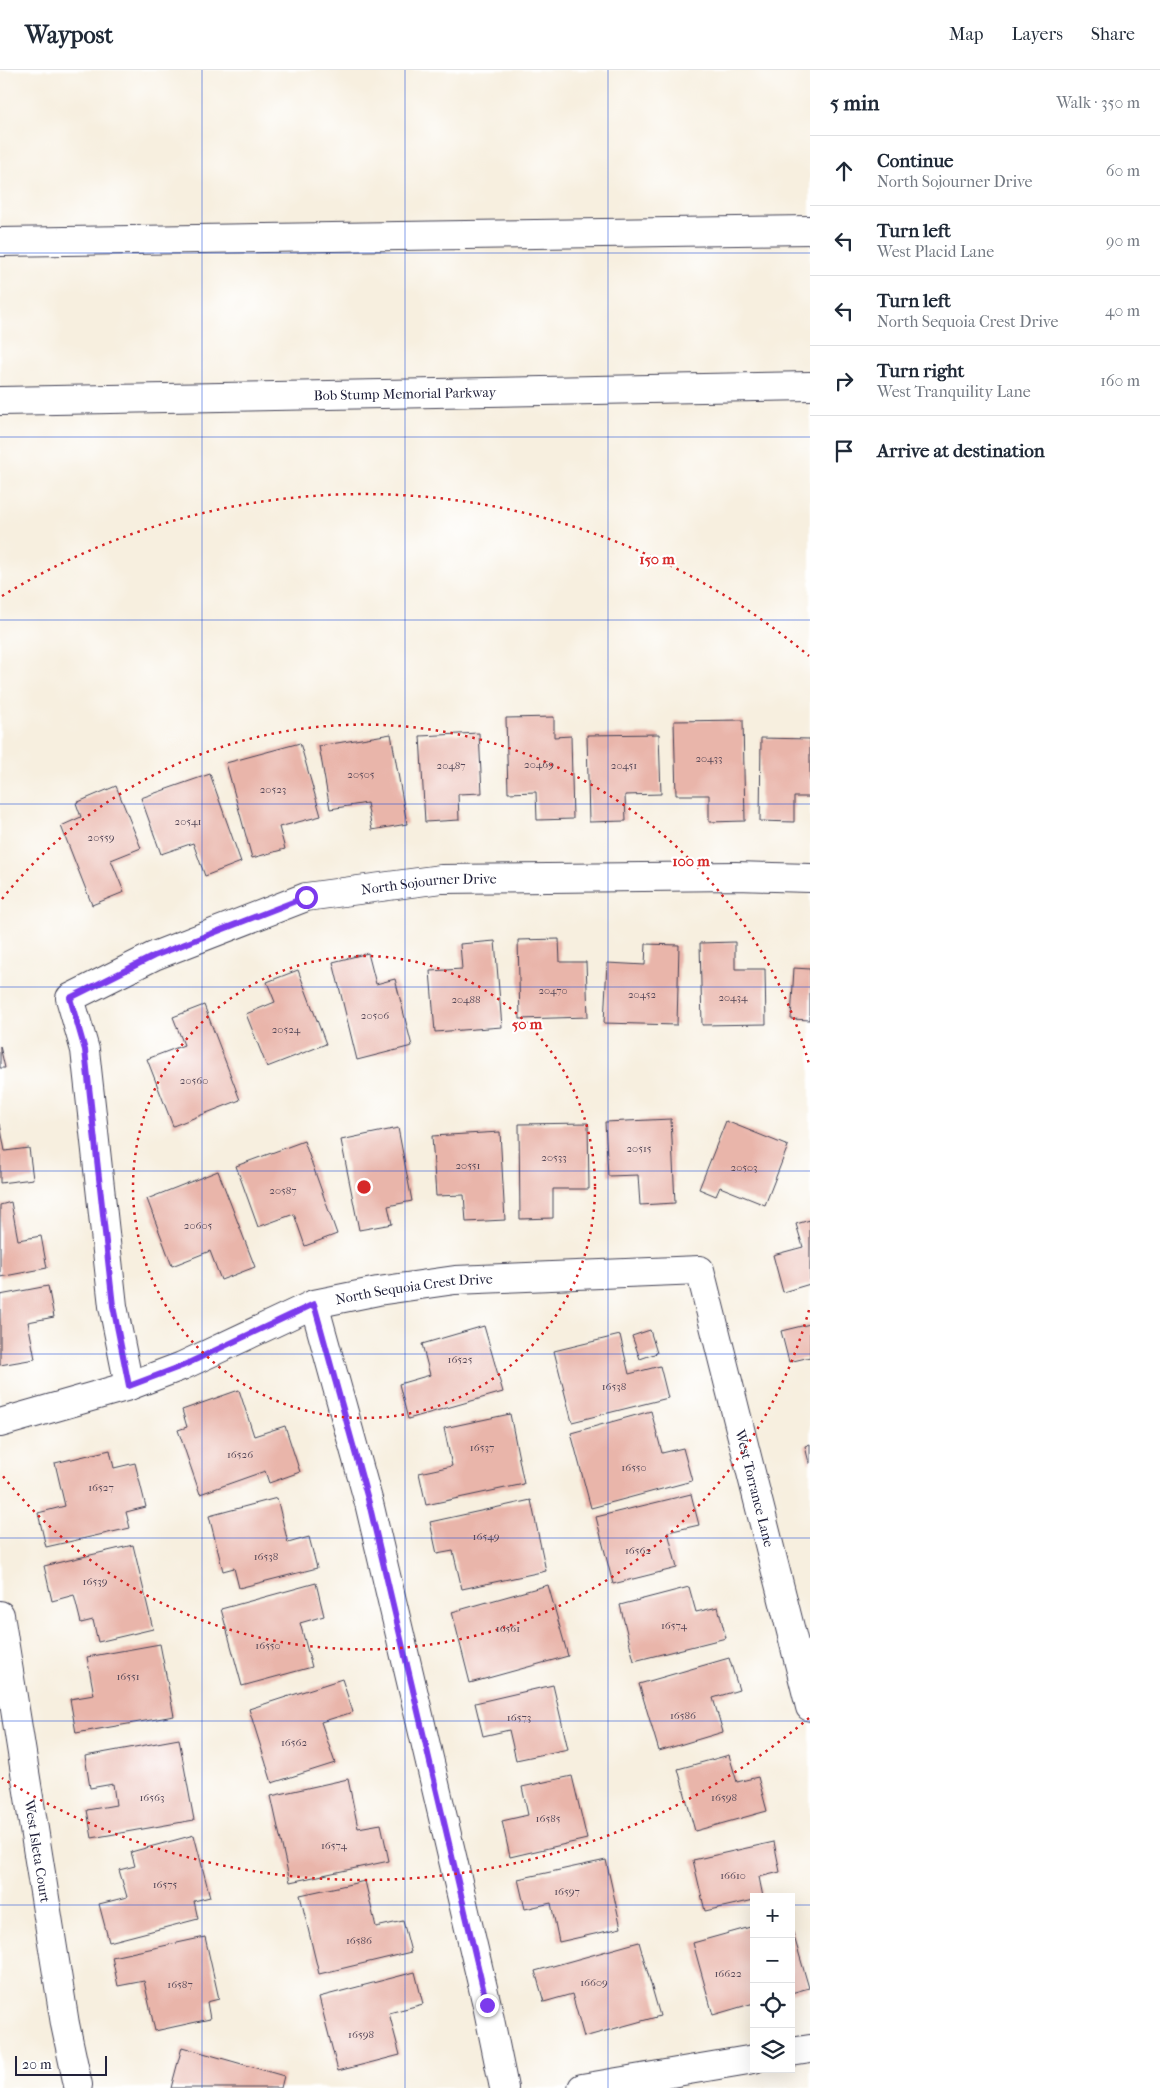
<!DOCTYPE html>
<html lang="en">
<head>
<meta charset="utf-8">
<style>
	body { margin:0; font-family:"IM FELL French Canon",serif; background:#f6f6f7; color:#1f2937 }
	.controls { position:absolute; right:15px; bottom:15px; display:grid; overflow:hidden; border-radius:0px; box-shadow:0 5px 20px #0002 }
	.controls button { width:45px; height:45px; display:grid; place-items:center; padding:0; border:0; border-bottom:1px solid #e0e1e3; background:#fff; color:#1f2937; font:25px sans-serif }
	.scale { position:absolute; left:15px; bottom:12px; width:92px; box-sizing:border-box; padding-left:5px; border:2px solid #22223b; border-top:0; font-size:14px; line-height:18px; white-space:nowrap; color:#22223b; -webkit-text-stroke:4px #fff; paint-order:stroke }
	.stop { position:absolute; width:15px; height:15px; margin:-11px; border:4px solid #7c3aed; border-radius:50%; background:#fff }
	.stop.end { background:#7c3aed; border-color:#fff; box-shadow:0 1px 5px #0008 }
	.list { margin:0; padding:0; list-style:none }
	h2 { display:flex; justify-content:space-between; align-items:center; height:65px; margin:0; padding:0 20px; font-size:21px }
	h2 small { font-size:16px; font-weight:400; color:#747a83 }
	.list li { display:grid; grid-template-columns:32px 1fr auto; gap:15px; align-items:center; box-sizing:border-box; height:70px; padding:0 20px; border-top:1px solid #e0e1e3 }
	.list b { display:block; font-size:19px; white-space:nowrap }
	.list p { margin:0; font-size:16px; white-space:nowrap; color:#747a83 }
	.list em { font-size:16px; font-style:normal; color:#747a83 }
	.icon { flex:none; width:28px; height:28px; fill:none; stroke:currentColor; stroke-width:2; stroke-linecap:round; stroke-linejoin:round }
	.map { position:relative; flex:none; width:810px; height:2018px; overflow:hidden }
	header { display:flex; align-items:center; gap:30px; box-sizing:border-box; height:70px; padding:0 25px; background:#fff; border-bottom:1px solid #e0e1e3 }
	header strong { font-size:24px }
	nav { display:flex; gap:28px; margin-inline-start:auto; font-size:18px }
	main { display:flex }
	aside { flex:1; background:#fff }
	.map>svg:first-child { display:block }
	.building { fill:#e9b5aa }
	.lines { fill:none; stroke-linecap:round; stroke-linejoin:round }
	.street-casing { stroke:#424154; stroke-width:30 }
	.highway-casing { stroke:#424154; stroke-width:30 }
	.street { stroke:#fff; stroke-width:28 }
	.highway { stroke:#fff; stroke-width:28 }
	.route { stroke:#7c3aed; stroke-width:6 }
	.grid { fill:none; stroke:#1d4ed8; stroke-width:1; stroke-opacity:0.55 }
	.ring { fill:none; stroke:#d62828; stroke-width:2.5; stroke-dasharray:2.5 5 }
	.labels { text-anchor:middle; stroke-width:4.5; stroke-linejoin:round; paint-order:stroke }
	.number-label { font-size:11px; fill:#544757 }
	.street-label { font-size:14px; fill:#22223b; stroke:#fff }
	.centre { fill:#d62828; stroke:#fff; stroke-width:2.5 }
	.ring-label { font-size:15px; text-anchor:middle; font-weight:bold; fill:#d62828; stroke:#fff; stroke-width:4.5; stroke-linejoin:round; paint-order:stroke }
</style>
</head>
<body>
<header>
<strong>Waypost</strong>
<nav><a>Map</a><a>Layers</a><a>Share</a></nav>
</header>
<main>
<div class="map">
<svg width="810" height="2018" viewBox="0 0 810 2018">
	<rect width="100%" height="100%" fill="#fff"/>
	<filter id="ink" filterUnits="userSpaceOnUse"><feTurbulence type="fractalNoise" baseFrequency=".02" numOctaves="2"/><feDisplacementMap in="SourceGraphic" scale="10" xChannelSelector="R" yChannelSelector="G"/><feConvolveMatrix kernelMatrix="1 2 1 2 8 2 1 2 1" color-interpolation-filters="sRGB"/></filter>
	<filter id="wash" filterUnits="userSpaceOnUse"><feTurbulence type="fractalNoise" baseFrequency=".0096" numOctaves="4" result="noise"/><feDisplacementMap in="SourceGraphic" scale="20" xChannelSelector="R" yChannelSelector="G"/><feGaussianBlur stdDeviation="1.12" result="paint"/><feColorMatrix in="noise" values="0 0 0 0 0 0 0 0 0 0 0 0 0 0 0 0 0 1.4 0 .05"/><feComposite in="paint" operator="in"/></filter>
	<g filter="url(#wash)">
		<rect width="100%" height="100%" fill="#f7efdf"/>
		<g id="blocks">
			<g class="building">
				<polygon points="554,647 554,667 571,666 573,749 537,750 536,722 508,723 506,648"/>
				<polygon points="743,650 745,751 709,752 709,725 676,725 674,651"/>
				<polygon points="479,663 482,723 458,724 459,750 425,752 420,666"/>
				<polygon points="391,664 407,754 372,760 367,733 330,739 319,676"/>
				<polygon points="659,664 661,724 625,725 626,751 589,752 587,665"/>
				<polygon points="761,668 810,669 810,727 794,727 794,752 760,751"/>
				<polygon points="300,673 321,746 279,757 285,779 252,788 226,693"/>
				<polygon points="210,704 241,792 205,806 193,773 161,784 141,728"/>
				<polygon points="116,716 141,778 111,790 124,822 92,835 61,756 81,747 76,733"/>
				<polygon points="559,869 560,892 586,892 588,947 520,949 518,870"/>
				<polygon points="495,871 502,957 435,962 430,901 462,899 460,874"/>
				<polygon points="735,872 735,899 765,899 766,954 702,955 700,873"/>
				<polygon points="646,874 679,875 677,955 604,953 607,893 645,895"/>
				<polygon points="368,883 376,914 395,909 412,976 357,990 333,892"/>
				<polygon points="794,898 810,899 810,950 791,949"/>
				<polygon points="298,900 326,974 267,997 246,944 275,932 267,912"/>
				<polygon points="204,935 240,1030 173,1056 147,989 184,975 173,947"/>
				<polygon points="0,976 5,998 0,998"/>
				<polygon points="671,1049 675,1133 640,1135 638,1105 608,1106 605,1052"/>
				<polygon points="726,1051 788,1076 765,1135 720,1117 716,1126 699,1119"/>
				<polygon points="588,1053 589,1119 553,1119 553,1148 520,1149 519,1054"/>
				<polygon points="0,1054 5,1081 29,1078 33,1109 0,1113"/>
				<polygon points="398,1058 412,1131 388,1136 392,1154 359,1160 341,1070"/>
				<polygon points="500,1062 505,1150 466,1152 464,1125 436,1126 432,1066"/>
				<polygon points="304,1071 337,1164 305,1176 294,1144 258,1157 236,1096"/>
				<polygon points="218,1101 255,1197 221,1210 210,1181 172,1196 147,1129"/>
				<polygon points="11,1132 18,1170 41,1166 47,1198 0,1207 0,1135"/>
				<polygon points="810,1150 810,1214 783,1222 773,1185 803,1177 796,1154"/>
				<polygon points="48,1216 54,1247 28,1252 35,1289 0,1295 0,1225"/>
				<polygon points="810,1254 810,1287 789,1292 781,1261"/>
				<polygon points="484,1256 503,1322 408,1349 399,1314 430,1305 422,1274"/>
				<polygon points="650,1260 657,1283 640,1289 632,1266"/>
				<polygon points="620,1265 629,1304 660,1296 668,1328 572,1352 554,1281"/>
				<polygon points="239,1320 254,1366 285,1356 300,1402 269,1413 265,1401 200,1424 178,1360 187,1357 182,1340"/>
				<polygon points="651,1341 662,1383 683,1378 692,1411 591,1438 571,1363"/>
				<polygon points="510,1344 524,1414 426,1435 419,1403 452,1396 444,1358"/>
				<polygon points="810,1374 810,1393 809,1393 805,1376"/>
				<polygon points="110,1380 114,1398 135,1393 146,1437 126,1442 130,1458 46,1477 38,1443 65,1436 55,1393"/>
				<polygon points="691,1424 699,1455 668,1462 677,1498 613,1514 596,1447"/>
				<polygon points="277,1428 288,1473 309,1467 317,1498 239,1518 234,1498 223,1501 209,1446"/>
				<polygon points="531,1430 546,1501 462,1519 453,1481 437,1484 430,1452"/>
				<polygon points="133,1475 153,1559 98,1572 93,1550 81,1553 74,1525 52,1531 44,1496"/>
				<polygon points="316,1513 324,1546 300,1553 312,1597 242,1616 221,1539"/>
				<polygon points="548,1515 568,1586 470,1613 452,1542"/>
				<polygon points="689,1517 696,1542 718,1537 726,1568 634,1591 620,1535"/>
				<polygon points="160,1574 174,1646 76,1663 70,1629 94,1625 87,1587"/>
				<polygon points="729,1588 739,1620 713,1628 723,1662 659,1681 639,1614"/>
				<polygon points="342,1609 353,1642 321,1652 335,1693 272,1713 249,1639"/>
				<polygon points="553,1615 568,1679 516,1690 509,1660 483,1666 475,1633"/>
				<polygon points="179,1669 194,1750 92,1768 87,1740 116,1735 113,1714 90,1718 85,1686"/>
				<polygon points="729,1685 737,1712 758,1707 767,1741 695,1761 678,1699"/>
				<polygon points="572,1706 587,1769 510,1787 502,1751 528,1745 522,1717"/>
				<polygon points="348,1709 358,1758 381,1754 389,1791 290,1812 271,1726"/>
				<polygon points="194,1765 210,1827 194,1831 198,1849 109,1872 99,1834 127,1827 119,1800 135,1796 131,1782"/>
				<polygon points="774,1772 780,1802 759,1807 763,1827 754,1827 754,1830 705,1841 693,1790"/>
				<polygon points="606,1790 621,1858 559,1872 551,1833 525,1839 518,1809"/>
				<polygon points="365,1811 376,1857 403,1851 411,1882 319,1904 300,1825"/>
				<polygon points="754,1856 754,1933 713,1945 693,1873"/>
				<polygon points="791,1856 809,1918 791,1923"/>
				<polygon points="205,1867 219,1929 207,1932 210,1949 155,1961 144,1911 118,1916 112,1887"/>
				<polygon points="639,1872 660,1946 584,1967 572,1924 544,1932 535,1901"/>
				<polygon points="415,1902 423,1934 389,1943 400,1985 338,2001 319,1927"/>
				<polygon points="182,1977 284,2006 281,2018 171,2018"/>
			</g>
		</g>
	</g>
	<g filter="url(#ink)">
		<use href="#blocks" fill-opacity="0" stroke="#424154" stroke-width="1"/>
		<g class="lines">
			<g class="street-casing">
				<g id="street">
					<polyline points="314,1234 369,1433 487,1935 504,2018"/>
					<path id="s1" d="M 129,1316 L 113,1236 L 85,980 L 70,928 L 154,886 L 306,827 L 441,809 L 736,806 L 810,808"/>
					<path id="s2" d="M 0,1353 L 129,1316 L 182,1296 L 314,1234 L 378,1221 L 455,1210 L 700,1200 L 810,1637"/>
					<path id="s3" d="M 0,1545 L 65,1954 L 78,2015"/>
					<polyline points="791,1982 810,1979"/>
					<polyline points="582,2018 754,1989"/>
				</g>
			</g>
			<g class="highway-casing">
				<g id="highway">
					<polyline points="0,172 810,160"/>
					<path id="s4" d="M 0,331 L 810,316"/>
				</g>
			</g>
			<use href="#street" class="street"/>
			<use href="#highway" class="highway"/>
		</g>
	</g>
	<g class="lines" filter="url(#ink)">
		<polyline class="route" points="306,827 154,886 70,928 85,980 113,1236 129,1316 182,1296 314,1234 369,1433 487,1935"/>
	</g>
	<path class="grid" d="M 202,0 L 202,2018M 405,0 L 405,2018M 608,0 L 608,2018M 0,183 L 810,183M 0,367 L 810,367M 0,550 L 810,550M 0,734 L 810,734M 0,917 L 810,917M 0,1101 L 810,1101M 0,1284 L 810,1284M 0,1468 L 810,1468M 0,1651 L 810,1651M 0,1835 L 754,1835M 791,1835 L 810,1835"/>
	<g class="ring">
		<circle cx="364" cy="1117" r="231"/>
		<path d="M809 1240A462 462 0 0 1 2 1405M2 829A462 462 0 0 1 809 994"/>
		<path d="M809 1648A693 693 0 0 1 2 1708M2 526A693 693 0 0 1 809 586"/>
	</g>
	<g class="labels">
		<g class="number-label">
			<text x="709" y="692">20433</text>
			<text x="539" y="698">20469</text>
			<text x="451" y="699">20487</text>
			<text x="624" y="699">20451</text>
			<text x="361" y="708">20505</text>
			<text x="273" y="723">20523</text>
			<text x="188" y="755">20541</text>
			<text x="101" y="771">20559</text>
			<text x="553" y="924">20470</text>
			<text x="642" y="928">20452</text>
			<text x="733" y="931">20434</text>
			<text x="466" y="933">20488</text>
			<text x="375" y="949">20506</text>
			<text x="286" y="963">20524</text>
			<text x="194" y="1014">20560</text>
			<text x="639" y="1082">20515</text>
			<text x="554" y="1091">20533</text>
			<text x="468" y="1099">20551</text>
			<text x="744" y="1101">20503</text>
			<text x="283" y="1124">20587</text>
			<text x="198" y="1159">20605</text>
			<text x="460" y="1293">16525</text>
			<text x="614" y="1320">16538</text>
			<text x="482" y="1381">16537</text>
			<text x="240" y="1388">16526</text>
			<text x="634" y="1401">16550</text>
			<text x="101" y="1421">16527</text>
			<text x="486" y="1470">16549</text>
			<text x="638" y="1484">16562</text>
			<text x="266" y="1490">16538</text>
			<text x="95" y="1515">16539</text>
			<text x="674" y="1559">16574</text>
			<text x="508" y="1562">16561</text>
			<text x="268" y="1579">16550</text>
			<text x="128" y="1610">16551</text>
			<text x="683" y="1649">16586</text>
			<text x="519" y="1651">16573</text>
			<text x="294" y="1676">16562</text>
			<text x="152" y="1731">16563</text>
			<text x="724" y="1731">16598</text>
			<text x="548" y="1752">16585</text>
			<text x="334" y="1779">16574</text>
			<text x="733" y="1809">16610</text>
			<text x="165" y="1818">16575</text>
			<text x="567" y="1825">16597</text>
			<text x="359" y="1874">16586</text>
			<text x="728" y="1907">16622</text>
			<text x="594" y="1916">16609</text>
			<text x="180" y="1918">16587</text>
			<text x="361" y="1968">16598</text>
		</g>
		<g class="street-label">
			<text dy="5" stroke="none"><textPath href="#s4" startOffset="405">Bob Stump Memorial Parkway</textPath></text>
			<text dy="5" stroke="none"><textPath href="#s1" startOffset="774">North Sojourner Drive</textPath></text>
			<text dy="5" stroke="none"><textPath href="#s2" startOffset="438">North Sequoia Crest Drive</textPath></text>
			<text dy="5" stroke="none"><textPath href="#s2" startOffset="950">West Torrance Lane</textPath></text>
			<text dy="5" stroke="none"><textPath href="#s3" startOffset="239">West Isleta Court</textPath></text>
		</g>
	</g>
	<circle cx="364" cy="1117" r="8" class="centre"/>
	<g class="ring-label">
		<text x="657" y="494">150 m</text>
		<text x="691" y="796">100 m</text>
		<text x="527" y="959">50 m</text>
	</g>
</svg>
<div class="controls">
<button>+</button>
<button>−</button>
<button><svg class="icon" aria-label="locate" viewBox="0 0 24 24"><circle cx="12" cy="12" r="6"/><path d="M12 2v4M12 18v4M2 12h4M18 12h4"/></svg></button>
<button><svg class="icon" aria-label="layers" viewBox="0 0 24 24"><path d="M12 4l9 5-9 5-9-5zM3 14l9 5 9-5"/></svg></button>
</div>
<div class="scale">20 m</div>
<div class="stop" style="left:306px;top:827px"></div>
<div class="stop end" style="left:487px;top:1935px"></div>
</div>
<aside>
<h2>5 min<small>Walk · 350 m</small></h2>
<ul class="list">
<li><svg class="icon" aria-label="ahead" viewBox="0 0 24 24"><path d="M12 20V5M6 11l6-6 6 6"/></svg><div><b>Continue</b><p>North Sojourner Drive</p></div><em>60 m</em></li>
<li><svg class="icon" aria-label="left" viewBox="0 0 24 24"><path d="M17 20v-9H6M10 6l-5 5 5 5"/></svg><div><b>Turn left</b><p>West Placid Lane</p></div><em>90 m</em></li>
<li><svg class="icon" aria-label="left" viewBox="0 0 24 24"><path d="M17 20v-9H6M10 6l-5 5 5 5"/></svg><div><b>Turn left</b><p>North Sequoia Crest Drive</p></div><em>40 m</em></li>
<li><svg class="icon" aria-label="right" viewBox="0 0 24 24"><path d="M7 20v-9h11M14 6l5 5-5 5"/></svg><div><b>Turn right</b><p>West Tranquility Lane</p></div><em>160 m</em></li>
<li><svg class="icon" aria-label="arrive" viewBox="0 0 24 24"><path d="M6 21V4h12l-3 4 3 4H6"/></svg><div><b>Arrive at destination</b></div></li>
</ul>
</aside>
</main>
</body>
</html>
